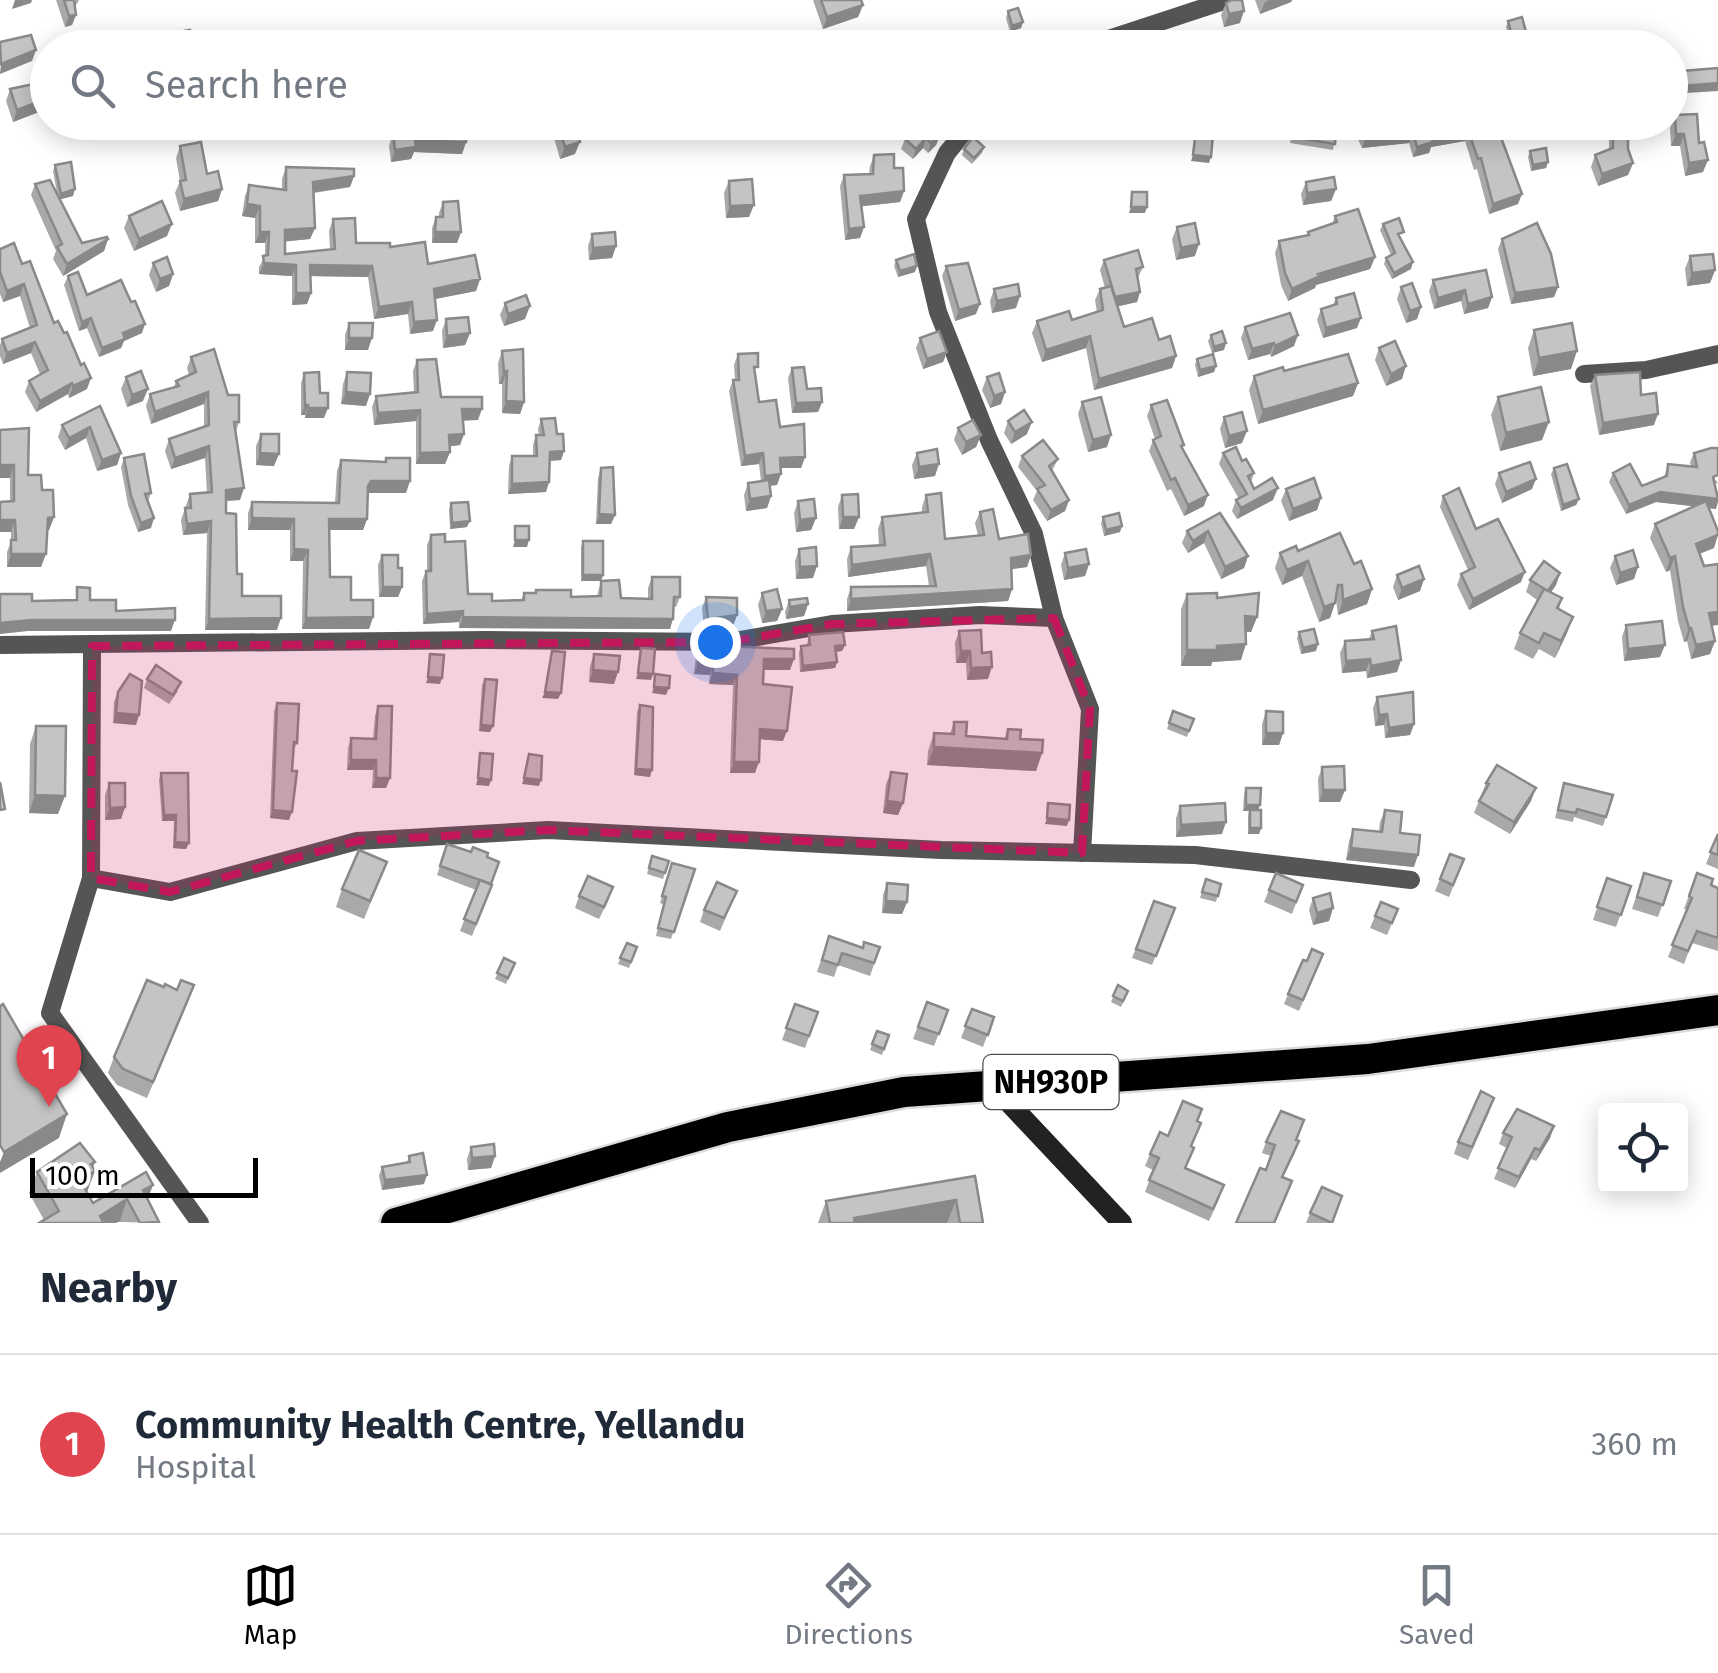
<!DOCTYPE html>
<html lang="en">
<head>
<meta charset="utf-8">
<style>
	body { margin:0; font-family:"Fira Sans",sans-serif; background:#f2f2f3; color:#1f2937 }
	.controls { position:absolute; right:30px; bottom:30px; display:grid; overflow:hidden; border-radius:10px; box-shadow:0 5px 25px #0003 }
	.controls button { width:90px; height:90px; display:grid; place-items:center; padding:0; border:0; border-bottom:2px solid #e0e1e3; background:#fff; color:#1f2937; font:50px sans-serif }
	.scale { position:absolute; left:30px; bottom:25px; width:228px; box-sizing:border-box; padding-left:10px; border:5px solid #000; border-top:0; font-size:28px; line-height:35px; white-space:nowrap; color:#000; -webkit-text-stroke:8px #fff; paint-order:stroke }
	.you { position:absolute; left:715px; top:642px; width:35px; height:35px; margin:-25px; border:8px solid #fff; border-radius:50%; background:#1a73e8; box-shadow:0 0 0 15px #1a73e833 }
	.badge { display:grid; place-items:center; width:65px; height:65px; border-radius:50%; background:#000; color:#fff; font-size:32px; font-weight:700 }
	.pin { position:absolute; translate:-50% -82px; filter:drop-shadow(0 2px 5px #0008) }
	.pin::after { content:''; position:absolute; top:52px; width:35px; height:30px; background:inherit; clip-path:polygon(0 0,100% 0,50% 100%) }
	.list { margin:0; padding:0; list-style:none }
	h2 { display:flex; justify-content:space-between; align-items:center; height:130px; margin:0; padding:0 40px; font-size:42px }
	h2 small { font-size:32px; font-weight:400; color:#747a83 }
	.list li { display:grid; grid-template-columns:65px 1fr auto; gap:30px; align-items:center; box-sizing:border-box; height:180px; padding:0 40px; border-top:2px solid #e0e1e3 }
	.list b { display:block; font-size:38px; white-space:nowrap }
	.list p { margin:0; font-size:32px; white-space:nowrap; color:#747a83 }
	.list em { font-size:32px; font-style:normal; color:#747a83 }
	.icon { flex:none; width:55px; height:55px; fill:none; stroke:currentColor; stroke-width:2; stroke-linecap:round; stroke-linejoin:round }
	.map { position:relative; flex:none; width:1718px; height:1223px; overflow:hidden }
	.search { position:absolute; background:#fff; box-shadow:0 5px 25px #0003; left:30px; right:30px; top:30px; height:110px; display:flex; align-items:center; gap:25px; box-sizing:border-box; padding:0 35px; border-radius:55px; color:#747a83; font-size:38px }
	.sheet { height:310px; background:#fff }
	nav { display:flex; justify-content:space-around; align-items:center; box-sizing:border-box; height:140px; border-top:2px solid #e0e1e3; background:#fff; font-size:28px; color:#747a83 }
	nav a { display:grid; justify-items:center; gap:5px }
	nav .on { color:#000 }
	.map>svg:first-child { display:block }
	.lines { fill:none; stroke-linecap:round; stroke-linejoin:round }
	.highway-casing { stroke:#dbdbdb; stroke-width:35 }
	.street { stroke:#555; stroke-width:18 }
	.secondary { stroke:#222; stroke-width:20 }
	.highway { stroke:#000; stroke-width:30 }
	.wall { fill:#a9a9a9 }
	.shaded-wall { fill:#898989 }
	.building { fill:#c4c4c4; stroke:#898989; stroke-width:2.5 }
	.marked { fill:#c2185b; fill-opacity:0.2; stroke:#c2185b; stroke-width:8; stroke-dasharray:20 12; stroke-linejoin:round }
	.labels { text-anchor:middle; stroke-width:10; stroke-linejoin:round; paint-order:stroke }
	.shield { fill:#fff; stroke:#4c4c4c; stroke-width:2.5 }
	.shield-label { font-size:32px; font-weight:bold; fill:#000 }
</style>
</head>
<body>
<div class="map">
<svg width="1718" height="1223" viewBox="0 0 1718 1223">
	<rect width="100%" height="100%" fill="#fff"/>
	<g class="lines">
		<g class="highway-casing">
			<polyline id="highway" points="396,1223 728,1127 904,1092 1368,1059 1718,1010"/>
		</g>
		<g class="street">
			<polyline points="1081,48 1227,0"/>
			<polyline points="972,122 947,153 916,219 938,312 989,440 1034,534 1054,618 1090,709 1082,853"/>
			<polyline points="1584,374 1646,370 1718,354"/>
			<polyline points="0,645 486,640 728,642 832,624 980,615 1054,618"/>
			<polyline points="92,646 91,878 50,1013 200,1223"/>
			<polyline points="91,878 170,892 357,841 548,830 941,850 1195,855 1411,880"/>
		</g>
		<polyline class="secondary" points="993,1086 1122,1223"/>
		<use href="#highway" class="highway"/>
	</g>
	<g class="wall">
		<polygon points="56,0 79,0 77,4 75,5 76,15 72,25 65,27"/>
		<polygon points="813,0 861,0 863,5 858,17 823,29"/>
		<polygon points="1255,0 1292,0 1291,2 1260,14"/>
		<polygon points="1226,3 1240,23 1224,27 1221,15"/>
		<polygon points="1008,11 1023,22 1021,28 1010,32 1006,18"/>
		<polygon points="1508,21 1526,32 1524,38 1510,42 1506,27"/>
		<polygon points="48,81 48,114 40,116 39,112 13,122 6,101 10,89"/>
		<polygon points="1675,115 1699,143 1703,172 1685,176 1680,146 1671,146 1670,128"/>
		<polygon points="429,122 467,122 466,142 462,154 414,152 411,159 391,162 389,146 393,133 428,129"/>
		<polygon points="1325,122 1341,122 1338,135 1336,135 1333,150 1290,143 1294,125 1305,127 1325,127"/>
		<polygon points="1350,122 1499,122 1498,127 1518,204 1489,214 1477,169 1474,170 1465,141 1431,147 1429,153 1413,157 1409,143 1362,148"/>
		<polygon points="1609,122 1628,122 1628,149 1633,163 1628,175 1598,186 1591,167 1595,155 1609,149"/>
		<polygon points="558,126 575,154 560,159 554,138"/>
		<polygon points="940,135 936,145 928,153 923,148 913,159 901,149 905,139"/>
		<polygon points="180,146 222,189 218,201 180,211 175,193 180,181 176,158"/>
		<polygon points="984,147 982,153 972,164 962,155 964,149"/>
		<polygon points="1530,151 1548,162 1546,168 1531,171 1528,157"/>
		<polygon points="874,155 894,168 904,191 900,202 862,206 864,227 860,238 845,240 840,186 844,175 869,174 870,166"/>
		<polygon points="55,165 73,196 60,199 82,243 108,239 104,251 63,276 53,259 56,251 31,195 35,184 57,193 53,171"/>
		<polygon points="286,167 354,176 350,187 314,193 315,228 310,239 285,241 285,254 330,250 329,231 333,219 356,243 390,247 428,264 480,279 476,291 435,299 433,331 410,334 408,314 374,319 368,277 310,276 311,293 307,304 292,305 292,276 259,274 259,267 265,256 265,243 255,243 255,218 242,216 245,196 249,185 282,190 282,179"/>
		<polygon points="729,181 749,217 726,218 724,193"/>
		<polygon points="1306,182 1336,189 1331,201 1303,205 1301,194"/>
		<polygon points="443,202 461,232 457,243 432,243 432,228 436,217 439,217 439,213"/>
		<polygon points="129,216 167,236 134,251 124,228"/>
		<polygon points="1335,216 1375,257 1370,269 1316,285 1315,288 1288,301 1281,285 1275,253 1279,241 1307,236 1308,232 1332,224"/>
		<polygon points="1383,224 1402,238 1400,239 1411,269 1392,279 1384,264 1386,258 1391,255 1380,230"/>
		<polygon points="1177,227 1195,256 1176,260 1172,239"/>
		<polygon points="592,234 616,246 612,258 589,260 588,246"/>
		<polygon points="1502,239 1558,287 1554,297 1511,304 1498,249"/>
		<polygon points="0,249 22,264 87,389 69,398 68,394 36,412 25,392 29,381 40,374 31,353 3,364 0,356 0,345 2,339 30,328 20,296 3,302 0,294"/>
		<polygon points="1690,256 1715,270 1710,283 1687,286 1685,269"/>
		<polygon points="896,260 915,272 898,277 894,266"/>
		<polygon points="1104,260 1143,267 1138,278 1140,292 1137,302 1118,306 1124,327 1159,340 1176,356 1172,368 1094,390 1086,348 1042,362 1032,333 1037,321 1072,320 1097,312 1095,300 1100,289 1105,288 1100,270"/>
		<polygon points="153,263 173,274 169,286 156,292 149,275"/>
		<polygon points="946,266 976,314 955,321 942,276"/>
		<polygon points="68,276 87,295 131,302 142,333 124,341 121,348 99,357 87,328 79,331 64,285"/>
		<polygon points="1433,280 1492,297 1488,308 1464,314 1461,301 1434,309 1429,291"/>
		<polygon points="1401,287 1421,307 1417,319 1406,323 1397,299"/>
		<polygon points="994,289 1016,308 992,313 990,301"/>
		<polygon points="1336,298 1357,328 1323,338 1317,320 1321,309 1333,305"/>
		<polygon points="505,303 525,319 504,326 500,315"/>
		<polygon points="446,319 470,333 465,345 443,348 442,331"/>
		<polygon points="349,323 368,350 345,350 345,335"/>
		<polygon points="1245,327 1294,346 1271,357 1270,354 1248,360 1241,338"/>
		<polygon points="1534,330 1571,369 1533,376 1528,348"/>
		<polygon points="1211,335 1224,350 1212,353 1208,341"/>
		<polygon points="920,338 947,352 943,362 923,369 916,348"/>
		<polygon points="1379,348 1402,379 1386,386 1375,360"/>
		<polygon points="502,351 524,402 520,414 502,413 502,384 499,384 498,363"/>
		<polygon points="738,354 755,375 759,402 805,457 801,468 781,468 777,485 770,486 771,496 767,508 746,511 744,495 748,483 761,481 759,464 741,466 729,391 733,380 735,380 734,365"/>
		<polygon points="191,357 228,395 239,422 236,432 240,500 226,501 226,513 237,574 242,596 277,630 205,630 207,533 183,535 181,520 190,494 207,493 205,458 171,469 165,451 169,439 204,427 204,404 151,424 146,406 150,394 174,387 176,381 189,375 187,368"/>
		<polygon points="1197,359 1216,366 1214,372 1198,377 1195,365"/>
		<polygon points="417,360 441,397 478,420 463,420 464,434 460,445 450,446 450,452 445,464 416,464 416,421 374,425 372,407 376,396 414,393 413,371"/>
		<polygon points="792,368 807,389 822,402 818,412 792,413 788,378"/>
		<polygon points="1284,371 1358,383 1353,396 1258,424 1249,390 1254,376"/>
		<polygon points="347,372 366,406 341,404 343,384"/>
		<polygon points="304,373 320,393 324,418 305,418 305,415 301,415 301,383"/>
		<polygon points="1595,375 1641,395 1654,425 1599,435 1590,386"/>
		<polygon points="126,377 143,401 127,407 121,389"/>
		<polygon points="987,377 1005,392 1001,404 990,408 982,390"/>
		<polygon points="1498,397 1542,440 1500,451 1491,415"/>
		<polygon points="1082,402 1107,447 1088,452 1078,414"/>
		<polygon points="1151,405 1182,449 1204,506 1184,516 1171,489 1167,491 1149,451 1153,440 1155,439 1147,416"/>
		<polygon points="100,406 121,453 117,465 97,471 86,438 65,450 58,437 62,425"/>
		<polygon points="1224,417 1242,443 1225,448 1220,429"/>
		<polygon points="541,419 557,434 564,451 561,460 550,461 546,492 508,494 509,466 512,456 533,456 533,445 536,435 539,435 538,429"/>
		<polygon points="1008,421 1027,434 1011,444 1004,433"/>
		<polygon points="958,428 981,435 976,447 962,455 954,440"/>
		<polygon points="0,430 28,475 42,490 54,517 49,530 47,530 41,567 7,567 7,552 11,542 11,532 0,532 0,502 10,501 10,478"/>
		<polygon points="261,434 274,466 256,465 256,446"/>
		<polygon points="917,453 935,476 914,479 912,465"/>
		<polygon points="1223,453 1242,461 1254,473 1251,482 1254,489 1273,500 1237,519 1232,511 1236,500 1239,499 1219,464"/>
		<polygon points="1694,453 1718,483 1715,484 1716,509 1709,508 1714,548 1699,554 1715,641 1710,654 1691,659 1687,641 1684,642 1678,621 1670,570 1666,572 1650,538 1655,524 1694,506 1656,502 1626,514 1609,482 1613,473 1642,486 1664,477 1668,464 1691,467 1690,462"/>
		<polygon points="1022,456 1058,459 1052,471 1069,500 1065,511 1047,521 1033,500 1037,491 1018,467"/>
		<polygon points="124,458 151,493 148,501 151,528 138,532 128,505 121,467"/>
		<polygon points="386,458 406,493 368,493 367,519 363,530 329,530 330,577 351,600 373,617 369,629 302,629 303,561 290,561 290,530 248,530 248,513 252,502 335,503 337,471 341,460 384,462"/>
		<polygon points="601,468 615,515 611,524 596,524 598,478"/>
		<polygon points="1554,468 1579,499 1576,505 1561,511 1551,474"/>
		<polygon points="1499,473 1532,489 1502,503 1495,484"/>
		<polygon points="1286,489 1321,498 1317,510 1289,521 1281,501"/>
		<polygon points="842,495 859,517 854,529 839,529 838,507"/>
		<polygon points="926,495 945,539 978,536 975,523 980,512 999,539 1031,555 1027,567 1011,569 1012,589 1008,601 847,611 847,599 851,587 929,586 926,566 848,577 847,559 851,547 879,546 878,529 882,517 922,513 922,507"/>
		<polygon points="1443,496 1476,529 1521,582 1469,610 1457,585 1461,574 1468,570 1440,507"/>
		<polygon points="798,501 816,518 811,530 796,532 794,513"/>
		<polygon points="451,503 467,527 450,529 449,509"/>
		<polygon points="1220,513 1248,556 1244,568 1221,579 1204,543 1188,553 1182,543 1187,531"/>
		<polygon points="1103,517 1120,532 1104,536 1101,523"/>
		<polygon points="431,535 445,542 468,594 492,601 521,600 524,593 571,597 597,596 601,581 581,581 581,547 583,541 603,575 601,581 621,598 648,599 648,588 652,577 680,597 676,607 674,607 670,629 459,628 459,622 423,624 422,581 426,571 427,571 427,545"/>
		<polygon points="799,549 813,578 796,579 795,561"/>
		<polygon points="1298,551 1354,564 1372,589 1367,604 1338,615 1336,600 1330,618 1319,622 1302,576 1282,585 1275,568 1280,553"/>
		<polygon points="1065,553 1089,564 1085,576 1064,580 1061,565"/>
		<polygon points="382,555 398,568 402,587 398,597 379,597 378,565"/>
		<polygon points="1615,556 1634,579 1616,585 1610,568"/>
		<polygon points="1560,573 1556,585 1551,592 1562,598 1559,609 1567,633 1555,658 1539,649 1533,659 1514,649 1520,633 1537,600 1526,592 1530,580"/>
		<polygon points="1397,575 1424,579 1420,591 1398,600 1393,587"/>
		<polygon points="762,593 782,609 777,621 762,623 758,605"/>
		<polygon points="1187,594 1217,598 1257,617 1251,632 1246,632 1241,660 1212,662 1211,666 1181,666 1181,609"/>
		<polygon points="706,597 737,615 733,626 704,629 702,608"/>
		<polygon points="789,600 808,604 804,616 786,619 785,612"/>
		<polygon points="1626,625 1660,657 1624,661 1622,637"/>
		<polygon points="959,631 988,679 967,680 966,663 956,663 955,643"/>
		<polygon points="1372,631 1401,660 1397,672 1367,678 1366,671 1342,673 1340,653 1345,641 1369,639"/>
		<polygon points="1299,632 1316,651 1301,654 1297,638"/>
		<polygon points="809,635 845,645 842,651 836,652 837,662 835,668 800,672 799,652 801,646 807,645"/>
		<polygon points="700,645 790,670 763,670 763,684 783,741 760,739 755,773 730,773 733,685 709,684 710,675 694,674 696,655"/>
		<polygon points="594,654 614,684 589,682 590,666"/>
		<polygon points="147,679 178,691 169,704 144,688"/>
		<polygon points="485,679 493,726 490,732 479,731 482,685"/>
		<polygon points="118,692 136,725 113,723 114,702"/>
		<polygon points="1377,697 1414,724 1410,735 1385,738 1384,725 1375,726 1373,708"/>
		<polygon points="277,703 297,743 293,751 289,820 270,818 274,711"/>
		<polygon points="640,705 650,777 634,775 637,712"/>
		<polygon points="378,706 390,778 386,788 372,788 373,770 347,770 348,748 351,738 373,739 375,716"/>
		<polygon points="1173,711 1194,719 1187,737 1167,729"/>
		<polygon points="1266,711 1283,733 1279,745 1262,745 1262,724"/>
		<polygon points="954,722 966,736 1004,739 1008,729 1042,753 1036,771 927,765 928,751 934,733 950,734"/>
		<polygon points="36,726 58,814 29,813 30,744"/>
		<polygon points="1322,767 1345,790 1340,802 1319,802 1318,779"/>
		<polygon points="891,772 903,803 898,815 883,813 886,784"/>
		<polygon points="161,773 189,843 186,849 173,848 174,821 162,821 159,779"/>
		<polygon points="109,783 125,807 121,819 105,820 105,795"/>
		<polygon points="1486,783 1531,801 1510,834 1474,813"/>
		<polygon points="1564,783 1613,795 1603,826 1574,817 1573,822 1555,818"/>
		<polygon points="1246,788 1261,828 1259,834 1248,834 1248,816 1249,811 1243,811 1244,794"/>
		<polygon points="1180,806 1222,834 1176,837 1176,818"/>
		<polygon points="1385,810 1414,867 1346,860 1349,841 1353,829 1379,831 1380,822"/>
		<polygon points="1718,834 1718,869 1706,864"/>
		<polygon points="447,844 487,857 491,884 492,885 472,936 460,931 476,890 437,875"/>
		<polygon points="1450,854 1464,859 1449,897 1435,891"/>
		<polygon points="652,856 669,861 663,879 647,874"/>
		<polygon points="672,863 695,869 671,939 656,936 663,904 660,903"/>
		<polygon points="1276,873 1303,885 1292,914 1264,902"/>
		<polygon points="1644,873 1671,881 1658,917 1632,909"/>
		<polygon points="1697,873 1711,885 1718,888 1718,951 1692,943 1684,964 1668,957 1687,910 1684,909"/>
		<polygon points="1607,878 1631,886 1616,927 1593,920"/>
		<polygon points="1206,879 1221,884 1216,902 1200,898"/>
		<polygon points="380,880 364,919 336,907 342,889"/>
		<polygon points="887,883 907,902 902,914 882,913 883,895"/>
		<polygon points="579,896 609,899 599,919 575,908"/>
		<polygon points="1313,898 1333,908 1329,921 1313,925 1309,910"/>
		<polygon points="1154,901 1175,908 1152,965 1132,958"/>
		<polygon points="1381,902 1398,909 1387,935 1370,928"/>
		<polygon points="732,903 720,931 700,922 704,910"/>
		<polygon points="829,936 863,948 880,947 870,976 838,965 834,977 817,972"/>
		<polygon points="627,943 637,947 629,968 618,964"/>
		<polygon points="1323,954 1299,1011 1284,1004 1288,994 1307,961"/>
		<polygon points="504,958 515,963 506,984 495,979"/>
		<polygon points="1118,985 1128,991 1121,1007 1111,1002"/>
		<polygon points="164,987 188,1002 147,1098 117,1085 108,1073 114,1057"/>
		<polygon points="927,1002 948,1010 934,1046 913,1039"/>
		<polygon points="795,1004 818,1012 805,1048 782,1040"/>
		<polygon points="972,1009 994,1017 983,1047 961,1038"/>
		<polygon points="877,1031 889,1035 882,1055 870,1050"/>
		<polygon points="1490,1110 1468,1160 1454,1154 1458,1142"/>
		<polygon points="1197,1121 1186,1168 1220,1197 1209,1221 1145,1192 1153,1170 1145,1166 1150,1154 1168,1136"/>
		<polygon points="1554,1126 1550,1138 1536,1161 1531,1159 1515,1188 1494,1179 1507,1148 1499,1144 1503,1133"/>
		<polygon points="1296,1140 1295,1153 1283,1177 1288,1193 1275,1223 1236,1223 1266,1170 1271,1156 1262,1153 1266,1142"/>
		<polygon points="471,1147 495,1156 491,1168 468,1170 467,1159"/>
		<polygon points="409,1156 424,1184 382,1190 379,1176 382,1167 407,1162"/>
		<polygon points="93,1167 87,1192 93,1203 146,1172 147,1199 159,1223 44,1220 29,1193 37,1172"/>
		<polygon points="975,1176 983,1223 818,1223 826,1201"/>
		<polygon points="1310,1213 1332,1223 1306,1223"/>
	</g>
	<g class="shaded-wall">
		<polygon points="15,0 32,0 31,3 12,9"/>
		<polygon points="1269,0 1292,0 1291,2 1260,14 1265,2"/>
		<polygon points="863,5 858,17 823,29 827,17"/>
		<polygon points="1244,11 1240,23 1224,27 1229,14"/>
		<polygon points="76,15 72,25 65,27 69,16"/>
		<polygon points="1023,22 1021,28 1010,32 1012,26"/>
		<polygon points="1526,32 1524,38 1510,42 1512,36"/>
		<polygon points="36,50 32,61 0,74 1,64"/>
		<polygon points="1718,83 1718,91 1670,94 1670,87"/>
		<polygon points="43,100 39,112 13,122 17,110"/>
		<polygon points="48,103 48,114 40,116 44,104"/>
		<polygon points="107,122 152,122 151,124 105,128"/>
		<polygon points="153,122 170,122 167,132 150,131"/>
		<polygon points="351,122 369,122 368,125 350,126"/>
		<polygon points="1468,130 1465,141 1431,147 1429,153 1413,157 1417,147 1432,137"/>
		<polygon points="1413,132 1409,143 1362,148 1366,137"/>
		<polygon points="1676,134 1684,134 1680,146 1671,146"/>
		<polygon points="940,135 936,145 928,153 931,143"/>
		<polygon points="926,138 923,148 913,159 916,149"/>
		<polygon points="415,140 466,142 462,154 414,152 411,159 391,162 395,150"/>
		<polygon points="580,142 575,154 560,159 565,147"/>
		<polygon points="1193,155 1211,157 1209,163 1191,161"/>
		<polygon points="1708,160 1703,172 1685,176 1689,163"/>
		<polygon points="1548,162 1546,168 1531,171 1533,165"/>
		<polygon points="1633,163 1628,175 1598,186 1602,174"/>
		<polygon points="354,176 350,187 309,193 313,182"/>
		<polygon points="75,189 73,196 58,200 61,194"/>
		<polygon points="222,189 218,201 180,211 184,199"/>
		<polygon points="1336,189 1331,201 1303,205 1307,193"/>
		<polygon points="904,191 900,202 856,207 860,196"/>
		<polygon points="1522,194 1518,204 1489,214 1493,204"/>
		<polygon points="247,204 260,206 255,218 242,216"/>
		<polygon points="754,205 749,217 726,218 730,206"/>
		<polygon points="1131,207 1147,207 1145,213 1129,213"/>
		<polygon points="172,224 167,236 134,251 139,239"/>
		<polygon points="864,227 860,238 845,240 849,229"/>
		<polygon points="315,228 310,239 281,242 285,230"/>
		<polygon points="260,232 269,232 265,243 255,243"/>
		<polygon points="435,232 461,232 457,243 432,243"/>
		<polygon points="108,239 104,251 63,276 67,264"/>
		<polygon points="1199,244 1195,256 1176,260 1181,248"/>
		<polygon points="616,246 612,258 589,260 593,248"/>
		<polygon points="1375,257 1370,269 1316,285 1315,288 1288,301 1292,289 1318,274"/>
		<polygon points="1413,262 1411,269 1392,279 1394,273"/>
		<polygon points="264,263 296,265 292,276 259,274"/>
		<polygon points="310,265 372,266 368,277 306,276"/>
		<polygon points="917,266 915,272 898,277 900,271"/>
		<polygon points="1715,270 1710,283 1687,286 1692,273"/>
		<polygon points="173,274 169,286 156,292 160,279"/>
		<polygon points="480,279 476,291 430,300 434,289"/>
		<polygon points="24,284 20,296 3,302 7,291"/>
		<polygon points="1558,287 1554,297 1511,304 1515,293"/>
		<polygon points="1465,290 1461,301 1434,309 1438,298"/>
		<polygon points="1140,292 1137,302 1111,308 1115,297"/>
		<polygon points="296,293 311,293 307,304 292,305"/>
		<polygon points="1020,296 1016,308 992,313 997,301"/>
		<polygon points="1492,297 1488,308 1464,314 1468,304"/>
		<polygon points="412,302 408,314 374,319 379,307"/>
		<polygon points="980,304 976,314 955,321 959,310"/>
		<polygon points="530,306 525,319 504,326 508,314"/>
		<polygon points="1421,307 1417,319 1406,323 1410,311"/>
		<polygon points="91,318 87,328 79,331 82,322"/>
		<polygon points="1361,318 1357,328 1323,338 1326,328"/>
		<polygon points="437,320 433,331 410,334 414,322"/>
		<polygon points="145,324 142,333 124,341 121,348 99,357 102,348 123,333"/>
		<polygon points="470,333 465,345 443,348 447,336"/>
		<polygon points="1298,335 1294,346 1271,357 1275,346"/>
		<polygon points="1090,336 1086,348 1042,362 1046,350"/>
		<polygon points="349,338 372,338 368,350 345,350"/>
		<polygon points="35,342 31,353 3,364 7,353"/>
		<polygon points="1226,343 1224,350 1212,353 1214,347"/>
		<polygon points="1274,343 1270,354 1248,360 1252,349"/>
		<polygon points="1577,351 1571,369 1533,376 1539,358"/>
		<polygon points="947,352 943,362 923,369 927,359"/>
		<polygon points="1176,356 1172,368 1094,390 1099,379"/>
		<polygon points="1216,366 1214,372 1198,377 1200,370"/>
		<polygon points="1406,366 1402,379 1386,386 1391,374"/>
		<polygon points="507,371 502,384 499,384 504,372"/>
		<polygon points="91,378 87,389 69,398 73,386"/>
		<polygon points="72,383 68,394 36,412 40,401"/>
		<polygon points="1358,383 1353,396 1258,424 1263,410"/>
		<polygon points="148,389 143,401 127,407 132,395"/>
		<polygon points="208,392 204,404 151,424 155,412"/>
		<polygon points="346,392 370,394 366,406 341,404"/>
		<polygon points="1005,392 1001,404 990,408 994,396"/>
		<polygon points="506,401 524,402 520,414 502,413"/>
		<polygon points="822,402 818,412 792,413 796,403"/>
		<polygon points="305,405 308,405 305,415 301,415"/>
		<polygon points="308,408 328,408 324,418 305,418"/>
		<polygon points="462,409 482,409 478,420 458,421"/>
		<polygon points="420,410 416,421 374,425 378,413"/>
		<polygon points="1658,414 1654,425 1599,435 1603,423"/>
		<polygon points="1032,422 1027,434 1011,444 1015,432"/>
		<polygon points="1549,422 1542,440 1500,451 1506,433"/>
		<polygon points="90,427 86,438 65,450 69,438"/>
		<polygon points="1247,431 1242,443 1225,448 1229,436"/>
		<polygon points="464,434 460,445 445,447 449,435"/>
		<polygon points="981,435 976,447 962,455 966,442"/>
		<polygon points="1111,435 1107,447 1088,452 1093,440"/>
		<polygon points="209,446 205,458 171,469 175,458"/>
		<polygon points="564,451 561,460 546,461 550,452"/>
		<polygon points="450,452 445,464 416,464 420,453"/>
		<polygon points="121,453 117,465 97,471 102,460"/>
		<polygon points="260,453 279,454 274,466 256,465"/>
		<polygon points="763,453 759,464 741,466 745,456"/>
		<polygon points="805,457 801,468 776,468 780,458"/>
		<polygon points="939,464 935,476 914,479 919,467"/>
		<polygon points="0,465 14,465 10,478 0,478"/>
		<polygon points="781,474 777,485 762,486 765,476"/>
		<polygon points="1536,479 1532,489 1502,503 1506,492"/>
		<polygon points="371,481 410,481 406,493 367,493 368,486"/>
		<polygon points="549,482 546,492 508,494 512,484"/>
		<polygon points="244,488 240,500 221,501 226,490"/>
		<polygon points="1278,488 1273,500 1237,519 1241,508"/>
		<polygon points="1660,492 1718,499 1718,502 1716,509 1656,502 1626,514 1629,505"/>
		<polygon points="1208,495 1204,506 1184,516 1188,505"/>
		<polygon points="771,496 767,508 746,511 750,499"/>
		<polygon points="1321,498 1317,510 1289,521 1293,509"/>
		<polygon points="1579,499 1576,505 1561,511 1563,505"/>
		<polygon points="1069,500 1065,511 1047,521 1051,510"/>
		<polygon points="599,514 615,515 611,524 596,524"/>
		<polygon points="54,517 49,530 43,530 48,518"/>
		<polygon points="843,517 859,517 854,529 839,529"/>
		<polygon points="154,518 151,528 138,532 141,523"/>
		<polygon points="252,518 294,519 290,530 248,530"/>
		<polygon points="816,518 811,530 796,532 800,520"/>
		<polygon points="329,519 367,519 363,530 325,530"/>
		<polygon points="0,520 15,520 11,532 0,532"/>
		<polygon points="211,521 207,533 183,535 187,524"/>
		<polygon points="470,521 467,527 450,529 452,523"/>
		<polygon points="1122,526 1120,532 1104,536 1106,530"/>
		<polygon points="1208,531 1204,543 1188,553 1193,541"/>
		<polygon points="1718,535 1714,548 1691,557 1696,544"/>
		<polygon points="515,540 529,540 527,547 513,547"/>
		<polygon points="294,549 308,550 303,561 290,561"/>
		<polygon points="11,554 46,554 41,567 7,567"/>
		<polygon points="930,554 926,566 848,577 852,565"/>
		<polygon points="1031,555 1027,567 1006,570 1011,558"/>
		<polygon points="1248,556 1244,568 1221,579 1225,567"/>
		<polygon points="1675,556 1670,570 1666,572 1670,558"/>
		<polygon points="1308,561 1302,576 1282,585 1287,570"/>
		<polygon points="1089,564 1085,576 1064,580 1068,568"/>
		<polygon points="817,566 813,578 796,579 800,567"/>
		<polygon points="1638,567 1634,579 1616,585 1620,573"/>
		<polygon points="1525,572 1521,582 1469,610 1473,599"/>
		<polygon points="1560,573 1556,585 1543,604 1547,592"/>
		<polygon points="583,575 603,575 601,581 581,581"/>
		<polygon points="1424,579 1420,591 1398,600 1402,588"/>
		<polygon points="383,587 402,587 398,597 379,597"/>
		<polygon points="1012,589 1008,601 847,611 851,599"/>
		<polygon points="1372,589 1367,604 1338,615 1343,600"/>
		<polygon points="1335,603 1330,618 1319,622 1324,607"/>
		<polygon points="808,604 804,616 786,619 790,607"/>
		<polygon points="782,609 777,621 762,623 766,611"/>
		<polygon points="463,611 459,622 423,624 427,614"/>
		<polygon points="1718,612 1718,625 1704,627 1709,613"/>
		<polygon points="737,615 733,626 704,629 708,619"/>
		<polygon points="1245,616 1257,617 1251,632 1239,631"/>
		<polygon points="373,617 369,629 302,629 306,618"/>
		<polygon points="463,617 673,619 670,629 459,628"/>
		<polygon points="1573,617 1567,633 1555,658 1561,641"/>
		<polygon points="281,618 277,630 205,630 209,619"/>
		<polygon points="32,620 175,620 171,631 28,631 0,634 0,623"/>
		<polygon points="1689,628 1691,628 1687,641 1684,642"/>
		<polygon points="1715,641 1710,654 1691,659 1696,645"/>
		<polygon points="1246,644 1241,660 1212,662 1211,666 1181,666 1187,650"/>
		<polygon points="1318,644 1316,651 1301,654 1303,648"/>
		<polygon points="845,645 842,651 833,652 835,646"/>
		<polygon points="1665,645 1660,657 1624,661 1628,649"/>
		<polygon points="961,651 970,651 966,663 956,663"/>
		<polygon points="764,659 794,659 790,670 760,670"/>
		<polygon points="1370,659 1366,671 1342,673 1346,661"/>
		<polygon points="1401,660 1397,672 1367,678 1371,666"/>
		<polygon points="837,662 835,668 800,672 803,666"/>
		<polygon points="698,663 713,664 710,675 694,674"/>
		<polygon points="992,667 988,679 967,680 971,668"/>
		<polygon points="593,670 618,672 614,684 589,682"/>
		<polygon points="638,673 653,674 651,680 636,679"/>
		<polygon points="713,673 737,675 733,685 709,684"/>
		<polygon points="428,677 442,678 440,684 426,683"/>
		<polygon points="654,687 669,688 666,695 652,693"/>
		<polygon points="545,692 561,693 558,699 542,698"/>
		<polygon points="116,713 139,715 136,725 113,723"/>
		<polygon points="1387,714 1384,725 1375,726 1379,715"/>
		<polygon points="1414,724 1410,735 1385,738 1389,728"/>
		<polygon points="481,725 493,726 490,732 479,731"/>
		<polygon points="760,729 787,731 783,741 756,739"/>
		<polygon points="1266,733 1283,733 1279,745 1262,745"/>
		<polygon points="934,747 1042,753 1036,771 927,765"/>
		<polygon points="351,760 376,760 373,770 347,770"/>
		<polygon points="734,762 759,762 755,773 730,773"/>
		<polygon points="636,769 652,770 650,777 634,775"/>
		<polygon points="376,778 390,778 386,788 372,788"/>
		<polygon points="478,778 491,780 489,786 476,785"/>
		<polygon points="524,778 541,780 539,786 522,784"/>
		<polygon points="1536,788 1531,801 1510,834 1514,822"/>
		<polygon points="1323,790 1345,790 1340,802 1319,802"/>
		<polygon points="35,795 65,796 58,814 29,813"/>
		<polygon points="887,801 903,803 898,815 883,813"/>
		<polygon points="1246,805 1260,805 1258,811 1243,811"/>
		<polygon points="125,807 121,819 105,820 110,808"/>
		<polygon points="273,810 292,812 289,820 270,818"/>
		<polygon points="164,815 176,815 174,821 162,821"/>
		<polygon points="1047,818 1069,820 1067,826 1045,824"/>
		<polygon points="1226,822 1222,834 1176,837 1181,825"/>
		<polygon points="1250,828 1261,828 1259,834 1248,834"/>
		<polygon points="175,842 189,843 186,849 173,848"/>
		<polygon points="1351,848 1418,855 1414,867 1346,860"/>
		<polygon points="886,901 907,902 902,914 882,913"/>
		<polygon points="1333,908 1329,921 1313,925 1317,913"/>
		<polygon points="67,1114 59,1138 0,1173 0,1162 4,1152"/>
		<polygon points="1554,1126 1550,1138 1536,1161 1540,1150"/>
		<polygon points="1535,1148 1531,1159 1515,1188 1519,1177"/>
		<polygon points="495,1156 491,1168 468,1170 472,1158"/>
		<polygon points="95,1162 90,1174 95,1171 87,1192 80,1180 91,1164"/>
		<polygon points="427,1175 424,1184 382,1190 385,1180"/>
		<polygon points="153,1185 145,1206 143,1190"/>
		<polygon points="127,1199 120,1221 116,1223 97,1223 100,1216"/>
		<polygon points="956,1200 947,1223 852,1223 854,1218"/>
	</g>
	<g class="building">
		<polygon points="64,0 74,0 76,15 69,16"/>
		<polygon points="821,0 861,0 863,5 827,17"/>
		<polygon points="1232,0 1242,0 1244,11 1229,14 1226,3"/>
		<polygon points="1018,8 1023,22 1012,26 1008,11"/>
		<polygon points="1522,17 1526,32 1512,36 1508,21"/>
		<polygon points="190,30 193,44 181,46 178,32"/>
		<polygon points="31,35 36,50 1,64 0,42"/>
		<polygon points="1169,37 1184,39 1183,48 1138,48 1138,42 1168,44"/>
		<polygon points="1212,37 1249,39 1248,48 1211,48"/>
		<polygon points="288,39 308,40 307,48 288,48"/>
		<polygon points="201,40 224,43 223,48 200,48"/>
		<polygon points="1718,68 1718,83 1670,87 1670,72"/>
		<polygon points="48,81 48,103 44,104 43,100 17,110 10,89"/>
		<polygon points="1697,114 1699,143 1704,142 1708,160 1689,163 1684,134 1676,134 1675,115"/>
		<polygon points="432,122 467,122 466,142 415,140 416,147 395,150 393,133 432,128"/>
		<polygon points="570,122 574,122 580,142 565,147 558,126"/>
		<polygon points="917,122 928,122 940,135 931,143 926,138 916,149 905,139"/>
		<polygon points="1197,122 1214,122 1211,157 1193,155"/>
		<polygon points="1327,122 1341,122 1340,129 1330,128 1336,130 1335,144 1292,137 1294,125 1305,127 1306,123 1327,127"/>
		<polygon points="1359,122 1499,122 1496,124 1522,194 1493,204 1481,158 1478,159 1468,130 1432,137 1433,142 1417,147 1413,132 1366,137"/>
		<polygon points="1613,122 1628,122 1628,149 1633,163 1602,174 1595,155 1613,148"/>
		<polygon points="973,137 984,147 974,158 964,149"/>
		<polygon points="201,142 207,174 218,171 222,189 184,199 180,181 186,180 180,146"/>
		<polygon points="1546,148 1548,162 1533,165 1530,151"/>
		<polygon points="894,154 894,168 903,168 904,191 860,196 864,227 849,229 844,175 873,174 874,155"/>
		<polygon points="71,162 75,189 61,194 55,165"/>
		<polygon points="286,167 354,169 354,176 313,182 315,228 285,230 285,254 335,249 333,219 355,218 356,243 390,243 390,247 425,242 428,264 475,255 480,279 434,289 437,320 414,322 412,302 379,307 372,266 310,265 311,293 296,293 296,265 264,263 263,256 268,255 269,232 260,232 260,206 247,204 249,185 286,190"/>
		<polygon points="1334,177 1336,189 1307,193 1306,182"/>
		<polygon points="752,179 754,205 730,206 729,181"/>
		<polygon points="50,180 82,243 107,237 108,239 67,264 57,247 62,244 35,184"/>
		<polygon points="1132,192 1147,192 1147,207 1131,207"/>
		<polygon points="162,201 172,224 139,239 129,216"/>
		<polygon points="458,201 461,232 435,232 436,217 443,217 443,202"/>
		<polygon points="1358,209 1375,257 1318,274 1320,276 1292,289 1285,273 1279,241 1309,235 1308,232 1337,222 1335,216"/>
		<polygon points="1399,218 1404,232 1398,234 1413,262 1394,273 1386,258 1395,253 1383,224"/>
		<polygon points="1195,223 1199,244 1181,248 1177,227"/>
		<polygon points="1537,223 1551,254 1558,287 1515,293 1502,239"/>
		<polygon points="615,232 616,246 593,248 592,234"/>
		<polygon points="14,243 22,264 30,261 54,323 58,321 64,333 67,332 81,365 84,363 91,378 73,386 72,383 40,401 29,381 48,370 35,342 7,353 2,339 37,325 24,284 7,291 0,272 0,249"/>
		<polygon points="1138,250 1143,267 1136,269 1140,292 1115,297 1104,260"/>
		<polygon points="914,254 917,266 900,271 896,260"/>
		<polygon points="1713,254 1715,270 1692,273 1690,256"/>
		<polygon points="167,257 173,274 160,279 153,263"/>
		<polygon points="968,263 980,304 959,310 946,266"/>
		<polygon points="1486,270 1492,297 1468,304 1465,290 1438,298 1433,280"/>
		<polygon points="78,272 87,295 121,280 131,302 135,301 145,324 123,333 125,339 102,348 91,318 82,322 68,276"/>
		<polygon points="1412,283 1421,307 1410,311 1401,287"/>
		<polygon points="1018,284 1020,296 997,301 994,289"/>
		<polygon points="1111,286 1124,327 1152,318 1159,340 1170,336 1176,356 1099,379 1090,336 1046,350 1037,321 1069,311 1072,320 1103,310 1100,289"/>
		<polygon points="1354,293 1361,318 1326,328 1321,309 1337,304 1336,298"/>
		<polygon points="526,295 530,306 508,314 505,303"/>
		<polygon points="1290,313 1298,335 1275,346 1274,343 1252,349 1245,327"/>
		<polygon points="468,317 470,333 447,336 446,319"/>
		<polygon points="349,323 373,323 372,338 349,338"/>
		<polygon points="1572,323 1577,351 1539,358 1534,330"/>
		<polygon points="939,331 947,352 927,359 920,338"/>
		<polygon points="1222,331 1226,343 1214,347 1211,335"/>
		<polygon points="1395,341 1406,366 1391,374 1379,348"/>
		<polygon points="214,349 228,395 239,395 239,422 234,422 244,488 226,490 226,513 236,514 237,574 242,574 242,596 281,596 281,618 209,619 211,521 187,524 185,508 191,508 190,494 212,492 209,446 175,458 169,439 209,425 208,392 155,412 150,394 179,386 176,381 196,372 191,357"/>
		<polygon points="523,349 524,402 506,401 507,371 504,372 502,351"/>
		<polygon points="758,353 758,367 754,367 759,402 776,400 780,427 804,424 805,457 780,458 781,474 765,476 763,453 745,456 733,380 739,380 738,354"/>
		<polygon points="1213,354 1216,366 1200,370 1197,359"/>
		<polygon points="1348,354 1358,383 1263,410 1254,376 1283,367 1284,371"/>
		<polygon points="436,359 441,397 482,397 482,409 462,409 464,434 449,435 450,452 420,453 420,410 378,413 376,396 418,392 417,360"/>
		<polygon points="804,367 807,389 821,388 822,402 796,403 792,368"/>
		<polygon points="141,371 148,389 132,395 126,377"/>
		<polygon points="319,372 320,393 328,393 328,408 308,408 308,405 305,405 304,373"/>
		<polygon points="347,372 371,373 370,394 346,392"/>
		<polygon points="1640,372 1641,395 1656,393 1658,414 1603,423 1595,375"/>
		<polygon points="999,373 1005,392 994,396 987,377"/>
		<polygon points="1541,387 1549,422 1506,433 1498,397"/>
		<polygon points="1101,397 1111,435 1093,440 1082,402"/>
		<polygon points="1167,400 1184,445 1181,446 1208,495 1188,505 1175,478 1171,480 1153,440 1161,436 1151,405"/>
		<polygon points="100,406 121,453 102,460 90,427 69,438 62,425"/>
		<polygon points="1024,410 1032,422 1015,432 1008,421"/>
		<polygon points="1242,412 1247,431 1229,436 1224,417"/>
		<polygon points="555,418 557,434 563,434 564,451 550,452 549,482 512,484 512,456 537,456 536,435 544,435 541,419"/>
		<polygon points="973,420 981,435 966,442 958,428"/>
		<polygon points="29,428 28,475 41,475 42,490 53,490 54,517 48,518 46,554 11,554 11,540 16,540 15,520 0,520 0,502 14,501 14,465 0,465 0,430"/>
		<polygon points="261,434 279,434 279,454 260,453"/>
		<polygon points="1043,440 1058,459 1049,466 1069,500 1051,510 1037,489 1045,485 1022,456"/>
		<polygon points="1236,447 1242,461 1246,459 1254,473 1248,476 1254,489 1272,478 1278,488 1241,508 1236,500 1247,494 1223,453"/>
		<polygon points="1711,448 1718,448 1718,475 1713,477 1718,499 1660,492 1629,505 1613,473 1630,464 1642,486 1667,476 1668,464 1697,467 1694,453"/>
		<polygon points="937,449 939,464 919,467 917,453"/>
		<polygon points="144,454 151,493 145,494 154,518 141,523 131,496 124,458"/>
		<polygon points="386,458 410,458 410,481 371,481 368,486 367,519 329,519 330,577 351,577 351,600 373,600 373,617 306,618 308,550 294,549 294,519 252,518 252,502 339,503 341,460 386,462"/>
		<polygon points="1530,462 1536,479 1506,492 1499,473"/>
		<polygon points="1567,464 1579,499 1563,505 1554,468"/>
		<polygon points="613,467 615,515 599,514 601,468"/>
		<polygon points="1314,478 1321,498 1293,509 1286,489"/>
		<polygon points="769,480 771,496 750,499 748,483"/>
		<polygon points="1459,488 1476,529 1498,519 1525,572 1473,599 1461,574 1475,567 1443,496"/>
		<polygon points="941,493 945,539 984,535 980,512 993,509 999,539 1028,534 1031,555 1011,558 1012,589 851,599 851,587 936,586 930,554 852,565 851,547 885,545 882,517 928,512 926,495"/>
		<polygon points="858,494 859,517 843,517 842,495"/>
		<polygon points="814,499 816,518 800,520 798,501"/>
		<polygon points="1706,501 1718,531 1718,535 1696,544 1704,566 1718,564 1718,612 1709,613 1715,641 1696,645 1691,628 1689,628 1683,607 1675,556 1670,558 1655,524"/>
		<polygon points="468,502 470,521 452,523 451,503"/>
		<polygon points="1119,513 1122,526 1106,530 1103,517"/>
		<polygon points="1220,513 1248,556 1225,567 1208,531 1193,541 1187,531"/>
		<rect x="515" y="526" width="14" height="14"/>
		<polygon points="1340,533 1354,564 1361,561 1372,589 1343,600 1342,585 1338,585 1335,603 1324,607 1308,561 1287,570 1280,553 1296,546 1298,551"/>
		<polygon points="445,534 445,542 465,541 468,594 492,594 492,601 524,600 524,593 536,593 536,590 571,590 571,597 601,596 601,581 619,580 621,598 652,599 652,577 680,577 680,597 674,597 673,619 463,617 463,611 427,614 426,571 431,571 431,535"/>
		<rect x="583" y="541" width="20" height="34"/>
		<polygon points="816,547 817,566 800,567 799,549"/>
		<polygon points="1086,549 1089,564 1068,568 1065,553"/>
		<polygon points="1633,550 1638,567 1620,573 1615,556"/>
		<polygon points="382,555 398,555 398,568 402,568 402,587 383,587"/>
		<polygon points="1544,561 1560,573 1548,591 1530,580"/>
		<polygon points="1419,566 1424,579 1402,588 1397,575"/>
		<polygon points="77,587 90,588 90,600 116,600 116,611 175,608 175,620 32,620 0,623 0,594 32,594 32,601 77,600"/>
		<polygon points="777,589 782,609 766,611 762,593"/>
		<polygon points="1544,589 1562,598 1557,608 1573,617 1561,641 1544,633 1539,643 1520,633"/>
		<polygon points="1217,593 1217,598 1259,593 1257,617 1245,616 1246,644 1217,646 1217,650 1187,650 1187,594"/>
		<polygon points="706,597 737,598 737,615 708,619"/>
		<polygon points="807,598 808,604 790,607 789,600"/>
		<polygon points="1662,621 1665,645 1628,649 1626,625"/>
		<polygon points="1396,626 1401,660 1371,666 1370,659 1346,661 1345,641 1374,639 1372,631"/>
		<polygon points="1314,629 1318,644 1303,648 1299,632"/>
		<polygon points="981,630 982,653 991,652 992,667 971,668 970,651 961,651 959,631"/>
		<polygon points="843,632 845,645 835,646 837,662 803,666 801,646 810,645 809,635"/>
		<polygon points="700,645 794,649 794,659 764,659 763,684 792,687 787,731 760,729 759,762 734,762 737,675 713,673 713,664 698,663"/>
		<polygon points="641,648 655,649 653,674 638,673"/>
		<polygon points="552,651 565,652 561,693 545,692"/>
		<polygon points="430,654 444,655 442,678 428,677"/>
		<polygon points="594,654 620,656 618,672 593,670"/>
		<polygon points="156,665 181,682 173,695 147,679"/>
		<polygon points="130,674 142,681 139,715 116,713 118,692"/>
		<polygon points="655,674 670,676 669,688 654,687"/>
		<polygon points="485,679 497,680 493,726 481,725"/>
		<polygon points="1413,692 1414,724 1389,728 1387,714 1379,715 1377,697"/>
		<polygon points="277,703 299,704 297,743 294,742 292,771 297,771 292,812 273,810"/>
		<polygon points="640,705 653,707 652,770 636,769"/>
		<polygon points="378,706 392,706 390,778 376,778 376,760 351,760 351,738 376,739"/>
		<polygon points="1173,711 1194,719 1189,731 1169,723"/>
		<polygon points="1266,711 1283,712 1283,733 1266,733"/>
		<polygon points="954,722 967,722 966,736 1007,739 1008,729 1021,730 1020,739 1043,740 1042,753 934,747 934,733 954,734"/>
		<polygon points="36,726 66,726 65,796 35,795"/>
		<polygon points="480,753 493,754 491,780 478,778"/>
		<polygon points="529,754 542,756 541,780 524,778"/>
		<polygon points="1497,765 1536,788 1514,822 1479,801 1489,784 1486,783"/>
		<polygon points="1344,766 1345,790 1323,790 1322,767"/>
		<polygon points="891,772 907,774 903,803 887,801"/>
		<polygon points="161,773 188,773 189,843 175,842 176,815 164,815"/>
		<polygon points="0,782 5,809 0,810"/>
		<polygon points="109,783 125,783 125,807 110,808"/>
		<polygon points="1564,783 1613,795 1606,817 1577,809 1576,813 1558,810"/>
		<polygon points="1246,788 1261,788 1260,805 1246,805"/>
		<polygon points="1048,803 1070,805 1069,820 1047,818"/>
		<polygon points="1225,803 1226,822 1181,825 1180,806"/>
		<rect x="1250" y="810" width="11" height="18"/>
		<polygon points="1385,810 1402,812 1400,833 1420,835 1418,855 1351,848 1353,829 1382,832"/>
		<polygon points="1718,834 1718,855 1710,852"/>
		<polygon points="447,844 471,852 473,847 488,853 487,857 499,862 491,884 440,866"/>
		<polygon points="359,850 387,862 370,901 342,889"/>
		<polygon points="1450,854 1464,859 1453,885 1440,879"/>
		<polygon points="652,856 669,861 665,873 649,868"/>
		<polygon points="672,863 695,869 674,932 658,928 666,897 662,896"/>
		<polygon points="1276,873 1303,885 1296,902 1269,890"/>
		<polygon points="1644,873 1671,881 1663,905 1637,897"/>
		<polygon points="1697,873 1713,879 1711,885 1718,888 1718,938 1697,931 1688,951 1672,945 1692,898 1689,896"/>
		<polygon points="588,876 613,887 604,907 579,896"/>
		<polygon points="1607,878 1631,886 1621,915 1597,907"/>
		<polygon points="1206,879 1221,884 1218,896 1202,892"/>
		<polygon points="480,880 492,885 476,924 464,919"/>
		<polygon points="717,882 737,891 724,918 704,910"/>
		<polygon points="887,883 908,885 907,902 886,901"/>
		<polygon points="1330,893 1333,908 1317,913 1313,898"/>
		<polygon points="1154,901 1175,908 1156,956 1136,949"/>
		<polygon points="1381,902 1398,909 1392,923 1375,916"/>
		<polygon points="829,936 863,948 864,942 880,947 874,963 842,953 838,965 822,960"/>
		<polygon points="627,943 637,947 631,962 620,958"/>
		<polygon points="1312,949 1323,954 1303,1000 1288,994 1303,960 1307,961"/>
		<polygon points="504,958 515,963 508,978 497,973"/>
		<polygon points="147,980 164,987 165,984 177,990 181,980 194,985 153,1082 123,1069 114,1057"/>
		<polygon points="1118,985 1128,991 1123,1001 1113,996"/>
		<polygon points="927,1002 948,1010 939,1034 918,1027"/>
		<polygon points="3,1004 67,1114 4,1152 0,1145 0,1006"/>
		<polygon points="795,1004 818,1012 809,1036 786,1028"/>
		<polygon points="972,1009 994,1017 988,1035 965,1026"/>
		<polygon points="877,1031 889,1035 884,1049 872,1044"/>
		<polygon points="1481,1091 1494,1098 1472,1147 1458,1142"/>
		<polygon points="1183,1101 1202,1109 1197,1121 1201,1123 1191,1146 1194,1148 1185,1168 1224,1185 1213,1209 1149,1180 1159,1158 1150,1154 1160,1132 1168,1136"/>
		<polygon points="1517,1109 1554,1126 1540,1150 1535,1148 1519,1177 1498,1168 1512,1137 1503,1133"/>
		<polygon points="1281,1111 1304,1120 1296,1140 1299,1141 1282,1177 1292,1181 1274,1223 1236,1223 1260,1168 1266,1170 1275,1145 1266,1142"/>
		<polygon points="80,1143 95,1162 91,1164 95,1171 80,1180 93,1203 146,1172 153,1185 143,1190 159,1222 140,1223 127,1199 100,1216 103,1222 102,1223 39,1223 59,1211 37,1172"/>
		<polygon points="494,1144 495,1156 472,1158 471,1147"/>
		<polygon points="423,1153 427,1175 385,1180 382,1167 410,1162 409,1156"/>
		<polygon points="975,1176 983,1223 960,1223 956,1200 854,1218 855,1223 830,1223 826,1201"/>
		<polygon points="1322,1187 1342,1196 1332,1223 1310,1213"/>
	</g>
	<path class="marked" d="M 1054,618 L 1090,709 L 1082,853 L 548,830 L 357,841 L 170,892 L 91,878 L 92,646 L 728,642 L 832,624 Z"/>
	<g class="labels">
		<rect class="shield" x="983.5" y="1055" width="135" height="54" rx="8"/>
		<g class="shield-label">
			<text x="1051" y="1093">NH930P</text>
		</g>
	</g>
</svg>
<div class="controls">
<button><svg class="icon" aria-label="locate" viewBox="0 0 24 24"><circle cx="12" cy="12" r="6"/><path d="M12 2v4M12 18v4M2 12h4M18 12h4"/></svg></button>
</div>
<div class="scale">100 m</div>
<div class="you"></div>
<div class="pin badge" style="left:49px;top:1107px;background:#e0444e">1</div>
<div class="search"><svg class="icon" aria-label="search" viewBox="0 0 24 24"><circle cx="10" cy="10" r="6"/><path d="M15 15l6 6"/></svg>Search here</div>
</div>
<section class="sheet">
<h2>Nearby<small></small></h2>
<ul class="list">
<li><span class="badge" style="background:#e0444e">1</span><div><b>Community Health Centre, Yellandu</b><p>Hospital</p></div><em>360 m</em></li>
</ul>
</section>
<nav>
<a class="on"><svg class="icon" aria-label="map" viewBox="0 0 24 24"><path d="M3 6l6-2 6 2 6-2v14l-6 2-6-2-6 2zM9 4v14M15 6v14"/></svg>Map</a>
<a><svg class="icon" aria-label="directions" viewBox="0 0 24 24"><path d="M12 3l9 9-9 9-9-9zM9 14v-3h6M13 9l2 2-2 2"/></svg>Directions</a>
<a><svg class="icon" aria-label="saved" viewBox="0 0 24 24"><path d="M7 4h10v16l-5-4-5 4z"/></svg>Saved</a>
</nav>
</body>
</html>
